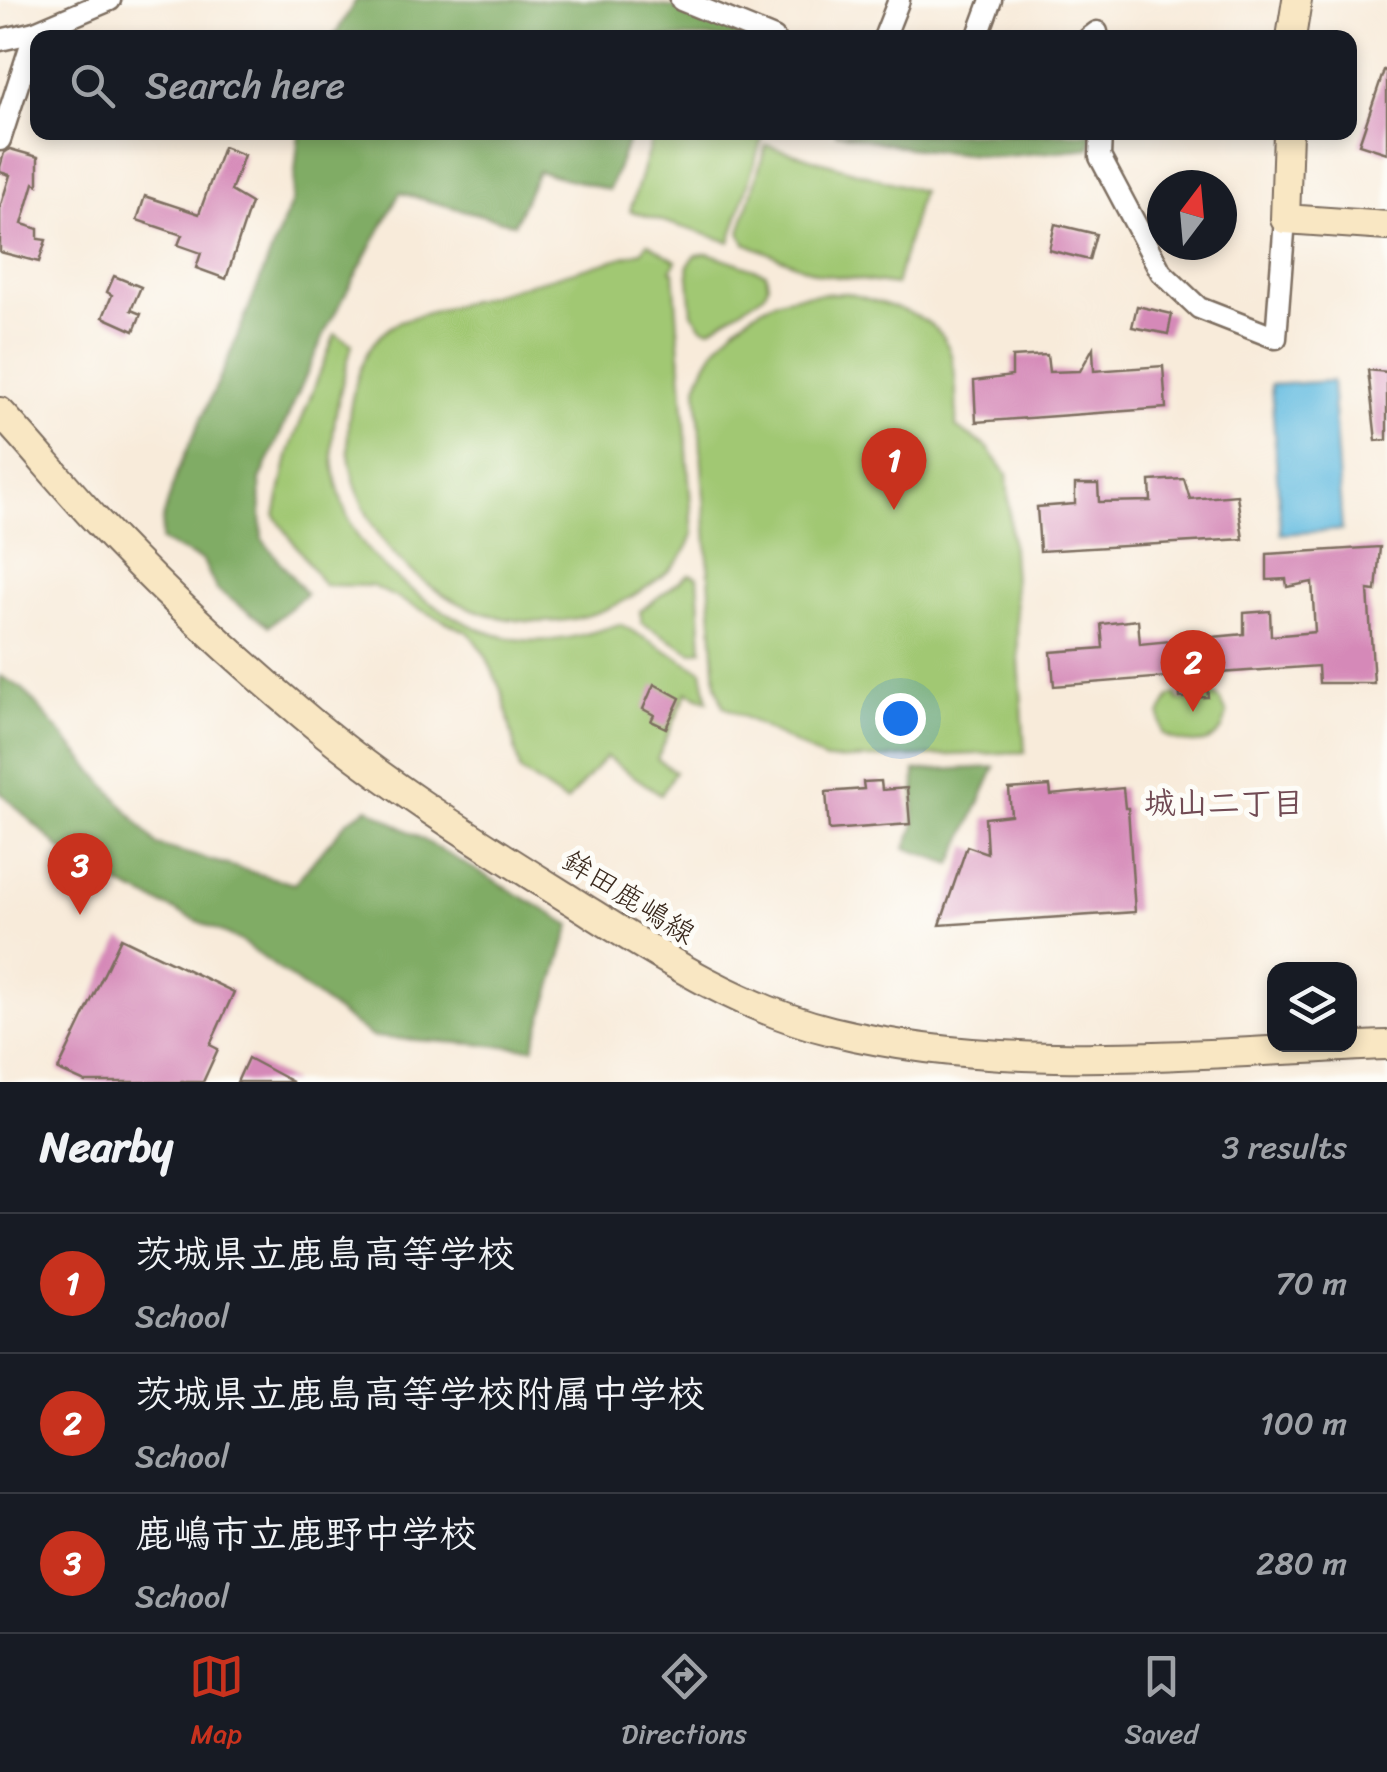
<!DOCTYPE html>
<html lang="en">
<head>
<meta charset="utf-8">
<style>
	body { margin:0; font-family:Sriracha,"Klee One",sans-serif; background:#20242c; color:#f1f3f6 }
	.controls { position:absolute; right:30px; bottom:30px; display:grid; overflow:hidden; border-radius:20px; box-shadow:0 5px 15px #0003 }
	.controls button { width:90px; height:90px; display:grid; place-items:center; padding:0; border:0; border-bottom:2px solid #363941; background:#171b24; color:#f1f3f6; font:50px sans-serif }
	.compass { position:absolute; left:1147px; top:170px; width:90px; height:90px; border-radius:50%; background:#171b24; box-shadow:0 5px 15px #0003; rotate:16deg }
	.you { position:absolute; left:900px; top:718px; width:35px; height:35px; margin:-25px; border:8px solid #fff; border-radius:50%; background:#1a73e8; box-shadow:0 0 0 15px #1a73e833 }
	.badge { display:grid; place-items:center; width:65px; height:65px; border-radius:50%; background:#c8321e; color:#fff; font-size:32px; font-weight:700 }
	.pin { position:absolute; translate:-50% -82px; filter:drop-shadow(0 2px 5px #0008) }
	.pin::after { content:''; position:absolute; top:52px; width:35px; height:30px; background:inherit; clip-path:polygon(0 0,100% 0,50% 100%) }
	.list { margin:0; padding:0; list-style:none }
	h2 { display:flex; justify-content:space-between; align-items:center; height:130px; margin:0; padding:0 40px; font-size:42px }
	h2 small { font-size:32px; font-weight:400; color:#9ea1a6 }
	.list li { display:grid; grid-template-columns:65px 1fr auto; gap:30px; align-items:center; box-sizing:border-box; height:140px; padding:0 40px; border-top:2px solid #363941 }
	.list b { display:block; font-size:38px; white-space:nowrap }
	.list p { margin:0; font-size:32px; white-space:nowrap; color:#9ea1a6 }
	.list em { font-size:32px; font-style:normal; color:#9ea1a6 }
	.icon { flex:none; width:55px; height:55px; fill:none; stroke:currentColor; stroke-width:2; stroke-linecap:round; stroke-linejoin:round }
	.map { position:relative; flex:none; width:1387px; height:1082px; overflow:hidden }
	.search { position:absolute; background:#171b24; box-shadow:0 5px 15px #0003; left:30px; right:30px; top:30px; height:110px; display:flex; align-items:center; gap:25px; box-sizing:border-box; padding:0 35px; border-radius:20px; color:#9ea1a6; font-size:38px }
	.sheet { height:550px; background:#171b24 }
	nav { display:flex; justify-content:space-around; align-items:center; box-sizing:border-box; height:140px; border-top:2px solid #363941; background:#171b24; font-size:28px; color:#9ea1a6 }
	nav a { display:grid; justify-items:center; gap:5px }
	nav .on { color:#c8321e }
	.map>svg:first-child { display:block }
	.green { fill:#a1c873; stroke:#6e7948; stroke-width:2.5 }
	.forest { fill:#80ac65; stroke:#5e6b42; stroke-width:2.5 }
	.water { fill:#62bbe0; stroke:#4e727f; stroke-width:2.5 }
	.building { fill:#d589b8 }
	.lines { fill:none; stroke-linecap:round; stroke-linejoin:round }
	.street-casing { stroke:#7d6e60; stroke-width:25 }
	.secondary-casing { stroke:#7d6e60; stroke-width:32 }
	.street { stroke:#fff; stroke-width:20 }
	.secondary { stroke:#f9e7c3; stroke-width:28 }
	.labels { text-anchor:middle; stroke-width:10; stroke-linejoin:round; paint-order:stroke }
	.street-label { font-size:30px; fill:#3b2a1e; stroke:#fdfcf7 }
	.neighbourhood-label { font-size:32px; font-weight:bold; fill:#714b54; stroke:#fdfcf7 }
</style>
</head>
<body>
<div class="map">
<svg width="1387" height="1082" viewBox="0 0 1387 1082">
	<rect width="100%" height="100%" fill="#fdfcf7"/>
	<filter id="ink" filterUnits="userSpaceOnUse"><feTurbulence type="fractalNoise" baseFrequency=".01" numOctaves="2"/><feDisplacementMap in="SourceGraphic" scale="20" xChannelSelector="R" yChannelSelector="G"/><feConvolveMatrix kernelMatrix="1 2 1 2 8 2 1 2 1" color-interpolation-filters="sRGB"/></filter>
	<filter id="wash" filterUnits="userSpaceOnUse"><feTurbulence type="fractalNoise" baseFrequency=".0048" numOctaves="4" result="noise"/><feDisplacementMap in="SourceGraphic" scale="40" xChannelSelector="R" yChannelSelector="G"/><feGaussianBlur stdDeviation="2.25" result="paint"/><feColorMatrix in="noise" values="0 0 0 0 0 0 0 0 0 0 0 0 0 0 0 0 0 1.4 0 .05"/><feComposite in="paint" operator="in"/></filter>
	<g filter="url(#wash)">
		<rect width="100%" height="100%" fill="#f8ebda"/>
		<g class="green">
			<polygon points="755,133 763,135 730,242 630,211 654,133"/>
			<polygon points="766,145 921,191 896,285 819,274 745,243 740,232"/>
			<path d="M 648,243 L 676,261 L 671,270 L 674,272 L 693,534 C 683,566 658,580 631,597 C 494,678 316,548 353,394 C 361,361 369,338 400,321 L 641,252 Z"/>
			<polygon points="708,253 766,273 768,285 764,294 710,329 702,327 692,313 688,265 696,255"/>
			<path d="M 847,293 C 942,320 959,323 956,427 L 988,448 L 1007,474 L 1025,752 L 826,760 L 723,706 L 716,684 L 697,387 C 708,349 739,316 776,301 C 797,293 825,294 847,293 Z"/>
			<path d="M 335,334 L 352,344 C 344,377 330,423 333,457 C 334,479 343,510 354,530 C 378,576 464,632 515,639 C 551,645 586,635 620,624 L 702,671 L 708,701 L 687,692 L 657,759 L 675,772 L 661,795 L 606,757 L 566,802 L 520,771 L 503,695 L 486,656 L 469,633 L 372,586 L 324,585 L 275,516 L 289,452 Z"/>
			<polygon points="689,574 698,577 702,650 692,652 642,623 640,611"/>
			<path d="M 1211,693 L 1220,699 L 1227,714 C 1225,720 1224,726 1221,731 C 1208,749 1178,744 1163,734 L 1160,715 L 1170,696 L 1176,694 L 1178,701 L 1210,698 Z"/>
		</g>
		<g class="forest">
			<polygon points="356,0 610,0 686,9 763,38 333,38"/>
			<polygon points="299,133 631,133 609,190 538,171 514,224 400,193 326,330 260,480 262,539 306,594 269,626 216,589 203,561 161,541 163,519 177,472 224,369 292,201"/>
			<polygon points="835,133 1092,133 1090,148 998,157 909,148"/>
			<polygon points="0,676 22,688 157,845 294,884 348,820 368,808 571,925 533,1048 372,1037 239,940 79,866 0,792"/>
			<polygon points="995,767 952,864 906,848 914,828 915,771"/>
		</g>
		<polygon class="water" points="1332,381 1342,530 1281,534 1271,385"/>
		<g id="blocks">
			<g class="building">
				<polygon points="1384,70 1387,71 1387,153 1359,144"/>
				<polygon points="223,147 244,155 231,191 251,203 226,279 196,268 201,253 178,245 182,235 137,220 145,196 199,214"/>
				<polygon points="10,149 38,157 38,185 34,183 22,224 38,229 38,239 46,240 39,262 0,252 0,208 10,175 0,172 0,167 4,153"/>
				<polygon points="1055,224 1096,234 1089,260 1049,250"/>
				<polygon points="114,276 141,287 131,310 141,314 134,331 103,317 112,295 107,292"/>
				<polygon points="1137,306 1172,314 1168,334 1132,327"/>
				<polygon points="1093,348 1094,371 1163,366 1166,408 976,422 974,381 1012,376 1012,357 1047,355 1049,372 1080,371"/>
				<polygon points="1368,370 1387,372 1387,440 1376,441"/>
				<polygon points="1184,479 1190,499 1237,495 1243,539 1040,551 1037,507 1075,504 1075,484 1098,484 1099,502 1151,501 1150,481"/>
				<polygon points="1380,547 1376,591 1368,590 1374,683 1319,683 1318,666 1206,674 1208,697 1180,698 1178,676 1054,686 1051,652 1103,648 1101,624 1138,620 1140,644 1244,634 1244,613 1270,611 1271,636 1315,632 1312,582 1287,587 1286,579 1267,580 1267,554"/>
				<polygon points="654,684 680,698 666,728 651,721 654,715 643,709"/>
				<polygon points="881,781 882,790 907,788 910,824 829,830 826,792 864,789 863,782"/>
				<polygon points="1050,786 1051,795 1123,788 1125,808 1128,808 1135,912 940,925 967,846 987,853 985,818 1011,815 1009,789"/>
				<polygon points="121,938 234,992 210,1045 218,1049 203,1082 85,1082 58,1070"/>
				<polygon points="248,1058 293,1082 237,1082"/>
			</g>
		</g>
	</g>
	<g filter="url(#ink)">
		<use href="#blocks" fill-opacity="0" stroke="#7d6e60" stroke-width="2.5"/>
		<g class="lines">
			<g class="street-casing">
				<g id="street">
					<polyline points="681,0 774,38"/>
					<polyline points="884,38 899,0"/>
					<polyline points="977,38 991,0"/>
					<polyline points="1089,38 1097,32 1098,38"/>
					<polyline points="0,40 35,32 110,0"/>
					<polyline points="1101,132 1100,157 1161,272 1199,308 1276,338 1285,219"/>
					<polyline points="0,140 35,32"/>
				</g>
			</g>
			<g class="secondary-casing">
				<g id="secondary">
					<polyline points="1291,38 1297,0"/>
					<polyline points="1288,132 1285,219 1387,226"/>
					<path d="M 0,412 C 33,447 63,485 96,520 C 164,593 238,661 314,724 C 395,791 485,846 574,902 C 655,953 737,1008 832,1031 C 1012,1075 1204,1052 1387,1045"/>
				</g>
			</g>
			<use href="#street" class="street"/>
			<use href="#secondary" class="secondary"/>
		</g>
	</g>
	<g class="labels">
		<g class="street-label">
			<text transform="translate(629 897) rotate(32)" y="10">鉾田鹿嶋線</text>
		</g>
		<g class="neighbourhood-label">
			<text x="1224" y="814">城山二丁目</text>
		</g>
	</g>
</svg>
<div class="controls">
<button><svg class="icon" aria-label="layers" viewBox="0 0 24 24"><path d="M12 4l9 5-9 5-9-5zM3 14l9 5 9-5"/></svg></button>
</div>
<svg class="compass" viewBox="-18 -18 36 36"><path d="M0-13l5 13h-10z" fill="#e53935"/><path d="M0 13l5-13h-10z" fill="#9ea1a6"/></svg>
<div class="you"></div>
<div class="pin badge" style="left:894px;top:510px">1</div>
<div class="pin badge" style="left:1193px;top:712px">2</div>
<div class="pin badge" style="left:80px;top:915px">3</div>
<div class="search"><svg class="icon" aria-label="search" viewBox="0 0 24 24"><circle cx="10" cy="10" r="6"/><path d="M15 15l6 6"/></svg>Search here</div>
</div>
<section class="sheet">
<h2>Nearby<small>3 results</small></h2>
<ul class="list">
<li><span class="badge">1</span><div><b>茨城県立鹿島高等学校</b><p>School</p></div><em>70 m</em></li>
<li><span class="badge">2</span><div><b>茨城県立鹿島高等学校附属中学校</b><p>School</p></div><em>100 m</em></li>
<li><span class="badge">3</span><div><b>鹿嶋市立鹿野中学校</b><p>School</p></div><em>280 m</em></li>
</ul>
</section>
<nav>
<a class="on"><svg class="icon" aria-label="map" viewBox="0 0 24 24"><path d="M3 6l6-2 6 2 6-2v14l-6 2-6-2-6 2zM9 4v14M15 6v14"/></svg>Map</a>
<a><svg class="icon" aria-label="directions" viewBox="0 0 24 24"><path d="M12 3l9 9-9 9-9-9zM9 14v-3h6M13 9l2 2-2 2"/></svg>Directions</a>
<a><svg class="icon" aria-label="saved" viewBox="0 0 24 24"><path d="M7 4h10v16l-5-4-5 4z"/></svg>Saved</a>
</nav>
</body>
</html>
